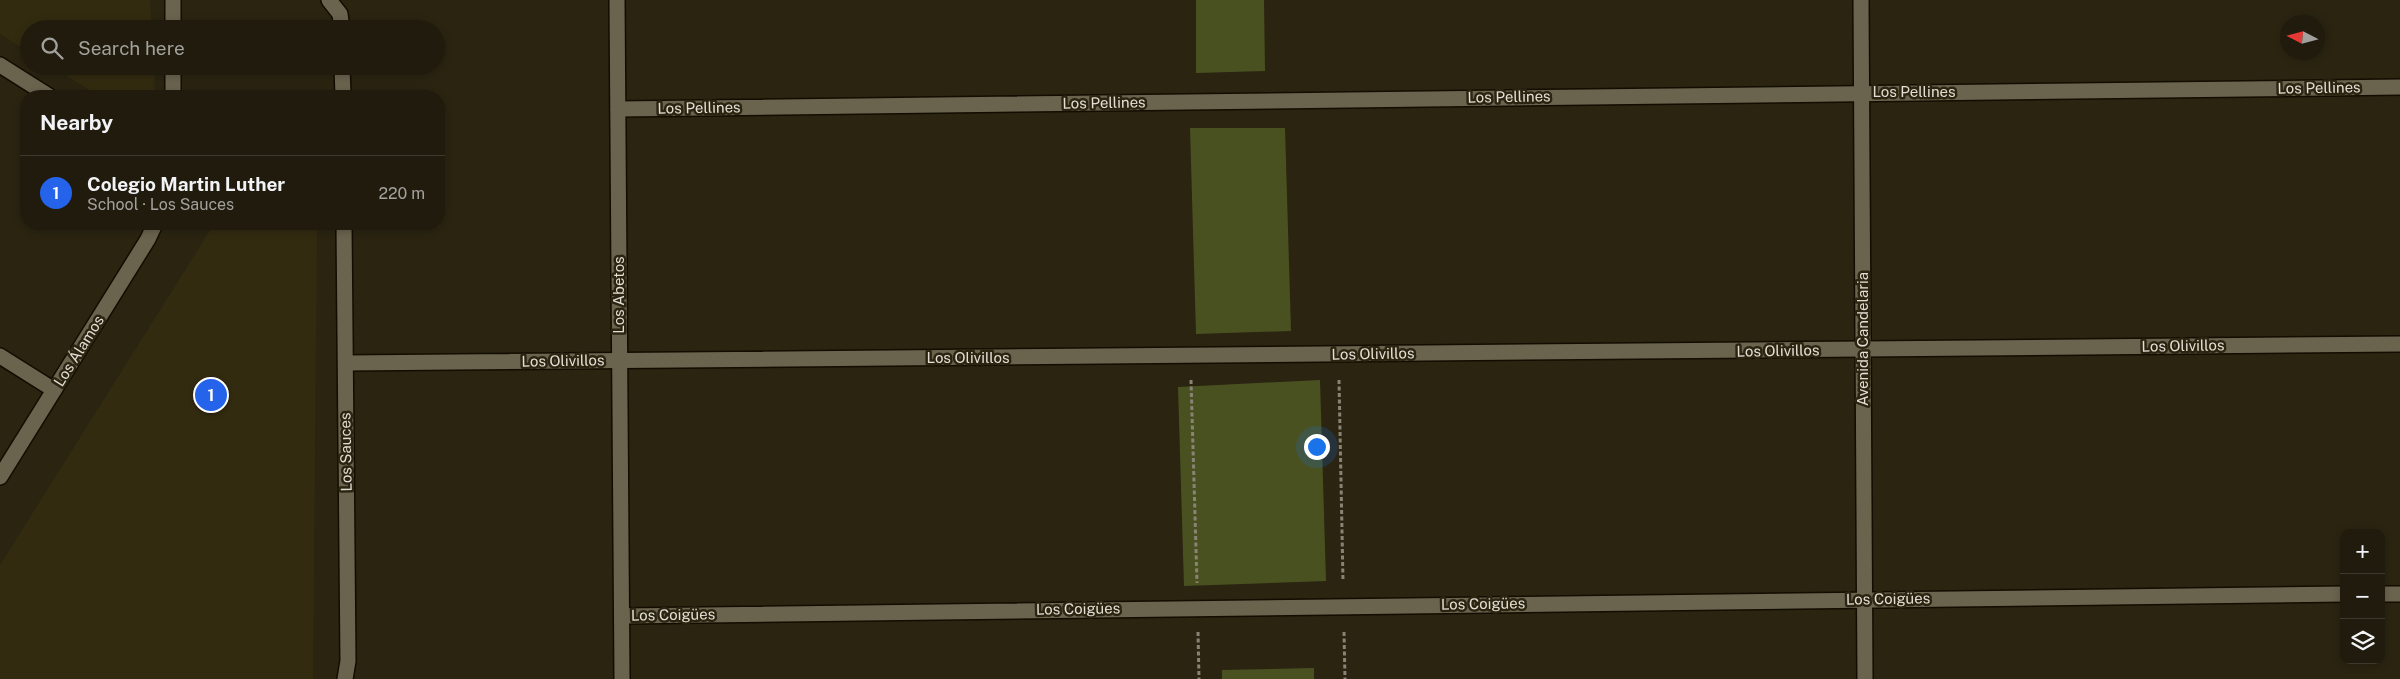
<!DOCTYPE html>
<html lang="en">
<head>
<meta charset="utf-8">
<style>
	body { margin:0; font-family:"Public Sans",sans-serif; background:#282416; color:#f1f3f6 }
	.controls { position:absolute; right:15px; bottom:15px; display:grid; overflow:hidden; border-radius:10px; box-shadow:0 2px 8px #0003 }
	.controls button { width:45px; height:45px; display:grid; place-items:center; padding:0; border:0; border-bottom:1px solid #3d392e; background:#201b0d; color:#f1f3f6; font:25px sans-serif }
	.compass { position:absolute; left:2280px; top:15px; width:45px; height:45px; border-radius:50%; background:#201b0d; box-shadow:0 2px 8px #0003; rotate:276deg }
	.you { position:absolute; left:1316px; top:446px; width:18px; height:18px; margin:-12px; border:4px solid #fff; border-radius:50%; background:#1a73e8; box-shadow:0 0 0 8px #1a73e833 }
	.badge { display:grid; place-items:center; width:32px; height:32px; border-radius:50%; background:#2563eb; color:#fff; font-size:16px; font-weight:700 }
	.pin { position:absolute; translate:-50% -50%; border:2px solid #fff; box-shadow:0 1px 5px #0006 }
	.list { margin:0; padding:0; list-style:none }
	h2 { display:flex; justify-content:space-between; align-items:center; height:65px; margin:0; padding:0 20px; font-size:21px }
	h2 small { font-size:16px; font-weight:400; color:#a2a19d }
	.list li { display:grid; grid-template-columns:32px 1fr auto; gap:15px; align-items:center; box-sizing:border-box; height:75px; padding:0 20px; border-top:1px solid #3d392e }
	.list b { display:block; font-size:19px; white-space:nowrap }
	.list p { margin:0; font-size:16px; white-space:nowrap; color:#a2a19d }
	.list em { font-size:16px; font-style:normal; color:#a2a19d }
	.icon { flex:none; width:28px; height:28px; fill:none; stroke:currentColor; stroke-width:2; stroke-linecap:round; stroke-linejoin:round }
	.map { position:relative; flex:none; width:2400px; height:679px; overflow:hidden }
	.search { position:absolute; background:#201b0d; box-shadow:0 2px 8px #0003; left:20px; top:20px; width:425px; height:55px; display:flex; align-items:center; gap:12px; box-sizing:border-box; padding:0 18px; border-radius:28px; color:#a2a19d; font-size:19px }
	.panel { position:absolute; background:#201b0d; box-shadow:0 2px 8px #0003; left:20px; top:90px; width:425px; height:140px; border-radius:20px }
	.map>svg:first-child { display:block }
	.built { fill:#332b10 }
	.green { fill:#4a5121 }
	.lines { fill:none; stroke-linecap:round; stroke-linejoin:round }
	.minor-casing { stroke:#130d00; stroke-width:18 }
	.path { stroke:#888374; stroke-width:3; stroke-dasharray:4 2.5; stroke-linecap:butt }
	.minor { stroke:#6a644f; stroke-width:15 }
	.labels { text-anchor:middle; stroke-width:5; stroke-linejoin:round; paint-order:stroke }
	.street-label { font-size:15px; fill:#e2ded3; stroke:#2a2411 }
</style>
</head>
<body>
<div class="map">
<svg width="2400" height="679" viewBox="0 0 2400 679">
	<rect width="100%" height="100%" fill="#2a2411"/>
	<g class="built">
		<polygon points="0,0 150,0 152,29 29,29 29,52 0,34"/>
		<polygon points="51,66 154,66 155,96 99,96"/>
		<polygon points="214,224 317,224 313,679 0,679 0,565"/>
	</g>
	<g class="green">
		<polygon points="1196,0 1264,0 1265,71 1196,73"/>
		<polygon points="1190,128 1285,128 1291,331 1196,334"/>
		<polygon points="1320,380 1326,581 1184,586 1178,387"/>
		<polygon points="1314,668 1314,679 1222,679 1222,670"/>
	</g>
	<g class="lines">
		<g class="minor-casing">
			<g id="minor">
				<polyline points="173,0 173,29"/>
				<polyline points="329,0 340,14 342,29"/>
				<polyline points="617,0 622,679"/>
				<polyline points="1861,0 1865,679"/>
				<polyline points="0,65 49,96"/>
				<polyline points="173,66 173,96"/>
				<polyline points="342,66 343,96"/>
				<polyline points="618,109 2400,87"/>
				<polyline points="344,224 348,661 345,679"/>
				<polyline points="0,356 54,390"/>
				<polyline points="346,363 2400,344"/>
				<polyline points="0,477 148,239 155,224"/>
				<polyline points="2381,594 2400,594"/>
				<polyline points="622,616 2344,594"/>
			</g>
		</g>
		<g class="path">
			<polyline points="1191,380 1197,583"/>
			<polyline points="1339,380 1343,581"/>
			<polyline points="1198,632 1199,679"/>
			<polyline points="1344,632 1345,679"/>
		</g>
		<use href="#minor" class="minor"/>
	</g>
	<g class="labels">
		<g class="street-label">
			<text transform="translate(2319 88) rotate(-1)" y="5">Los Pellines</text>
			<text x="1914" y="97">Los Pellines</text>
			<text transform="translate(1509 97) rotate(-1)" y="5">Los Pellines</text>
			<text transform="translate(1104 103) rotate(-1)" y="5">Los Pellines</text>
			<text transform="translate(699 108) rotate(-1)" y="5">Los Pellines</text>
			<text transform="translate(619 295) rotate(-90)" y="5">Los Abetos</text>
			<text transform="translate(1863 339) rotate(-90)" y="5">Avenida Candelaria</text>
			<text transform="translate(2183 346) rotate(-1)" y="5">Los Olivillos</text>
			<text transform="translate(79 351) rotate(-58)" y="5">Los Álamos</text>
			<text transform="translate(1778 351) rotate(-1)" y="5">Los Olivillos</text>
			<text transform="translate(1373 354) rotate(-1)" y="5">Los Olivillos</text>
			<text x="968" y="363">Los Olivillos</text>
			<text transform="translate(563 361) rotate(-1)" y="5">Los Olivillos</text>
			<text transform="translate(346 452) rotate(-91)" y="5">Los Sauces</text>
			<text transform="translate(1888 599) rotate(-1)" y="5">Los Coigües</text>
			<text transform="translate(1483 604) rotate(-1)" y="5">Los Coigües</text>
			<text transform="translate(1078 609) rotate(-1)" y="5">Los Coigües</text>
			<text transform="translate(673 615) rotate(-1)" y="5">Los Coigües</text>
		</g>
	</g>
</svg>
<div class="controls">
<button>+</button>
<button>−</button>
<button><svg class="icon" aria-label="layers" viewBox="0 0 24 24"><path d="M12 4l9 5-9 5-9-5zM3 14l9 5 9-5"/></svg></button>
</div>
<svg class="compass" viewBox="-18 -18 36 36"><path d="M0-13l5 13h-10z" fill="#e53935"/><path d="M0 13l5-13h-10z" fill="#a2a19d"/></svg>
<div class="you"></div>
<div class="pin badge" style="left:211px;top:395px">1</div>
<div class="search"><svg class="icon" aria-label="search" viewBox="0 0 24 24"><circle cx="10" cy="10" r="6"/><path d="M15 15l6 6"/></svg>Search here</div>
<section class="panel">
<h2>Nearby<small></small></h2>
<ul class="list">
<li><span class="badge">1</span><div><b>Colegio Martin Luther</b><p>School · Los Sauces</p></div><em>220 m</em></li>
</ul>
</section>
</div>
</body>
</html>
